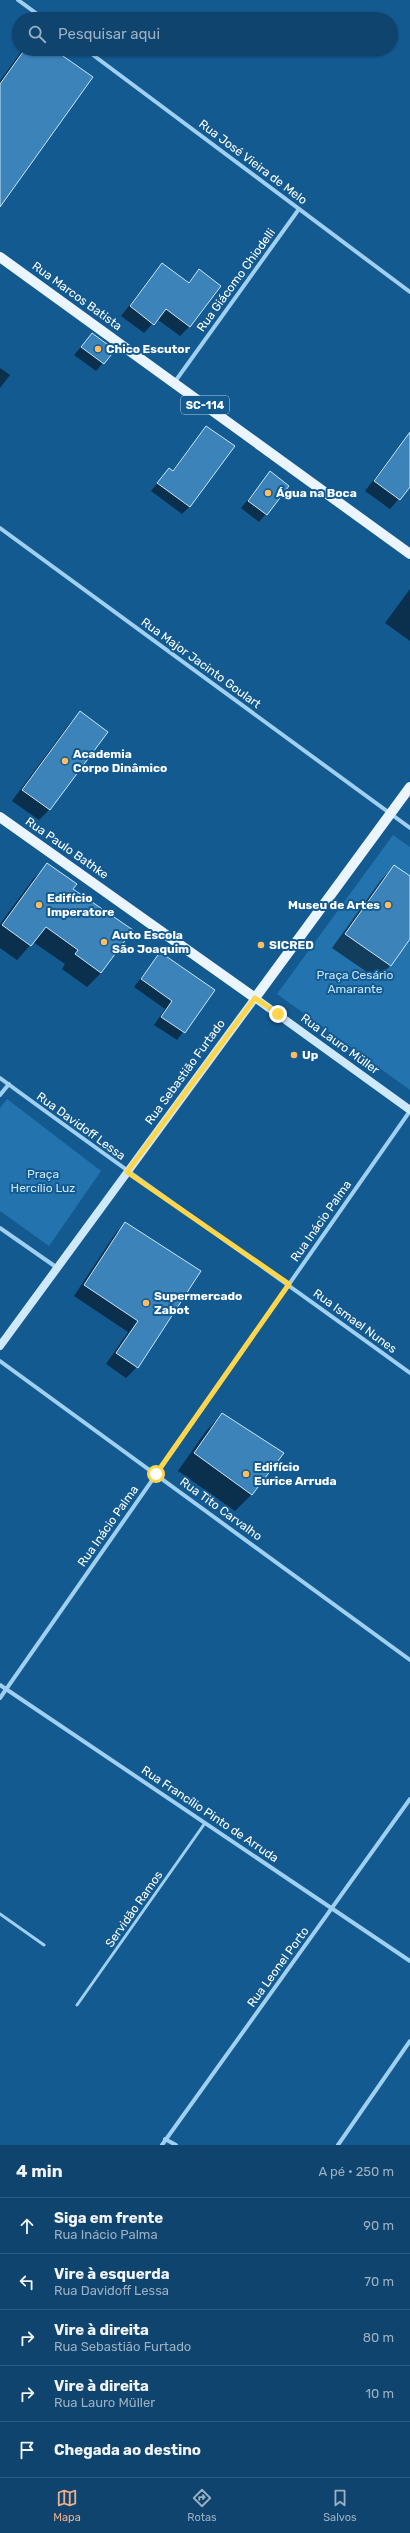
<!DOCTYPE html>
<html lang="pt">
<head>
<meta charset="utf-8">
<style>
	body { margin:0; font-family:Rubik,sans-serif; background:#1c4e75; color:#f1f3f6 }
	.stop { position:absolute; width:12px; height:12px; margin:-9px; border:3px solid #ffd54a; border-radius:50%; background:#fff }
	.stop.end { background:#ffd54a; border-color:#fff; box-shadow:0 1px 4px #0008 }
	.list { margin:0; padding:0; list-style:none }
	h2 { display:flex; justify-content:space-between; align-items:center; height:52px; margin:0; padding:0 16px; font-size:17px }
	h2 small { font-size:13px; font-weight:400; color:#9bb0c2 }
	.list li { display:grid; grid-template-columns:26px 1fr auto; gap:12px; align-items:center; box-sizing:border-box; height:56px; padding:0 16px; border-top:1px solid #2e5c80 }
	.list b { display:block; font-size:15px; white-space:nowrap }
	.list p { margin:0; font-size:13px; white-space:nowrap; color:#9bb0c2 }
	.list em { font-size:13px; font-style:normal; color:#9bb0c2 }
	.icon { flex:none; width:22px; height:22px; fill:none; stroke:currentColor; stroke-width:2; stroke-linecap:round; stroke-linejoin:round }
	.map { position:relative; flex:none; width:410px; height:2145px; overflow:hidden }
	.search { position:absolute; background:#0e446d; box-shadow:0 1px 3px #0004; left:12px; right:12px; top:12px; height:44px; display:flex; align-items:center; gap:10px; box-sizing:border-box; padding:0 14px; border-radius:22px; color:#9bb0c2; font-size:15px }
	.sheet { height:332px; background:#0e446d }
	nav { display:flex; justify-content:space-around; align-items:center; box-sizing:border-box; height:56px; border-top:1px solid #2e5c80; background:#0e446d; font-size:11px; color:#9bb0c2 }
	nav a { display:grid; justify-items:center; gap:2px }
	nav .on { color:#eead8d }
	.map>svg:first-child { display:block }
	.green { fill:#2273ae }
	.shadow { fill:#0007 }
	.building { fill:#3c83b9; stroke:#c7e6fc }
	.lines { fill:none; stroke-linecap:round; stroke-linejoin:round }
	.lane { stroke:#9fcff1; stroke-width:3 }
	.street { stroke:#9fcff1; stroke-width:4 }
	.secondary { stroke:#cee8fc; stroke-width:8 }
	.primary { stroke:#eaf5ff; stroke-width:10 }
	.route { stroke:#ffd54a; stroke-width:5 }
	.poi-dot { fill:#ffbd60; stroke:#135a91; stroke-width:1.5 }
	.labels { text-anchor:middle; stroke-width:4; stroke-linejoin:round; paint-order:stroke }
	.shield { fill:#135a91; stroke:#b8cede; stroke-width:1 }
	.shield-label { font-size:11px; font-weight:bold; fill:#fff }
	.street-label { font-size:12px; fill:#fff; stroke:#135a91 }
	.poi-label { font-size:12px; font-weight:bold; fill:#fff; stroke:#135a91; text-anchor:start }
	.park-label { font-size:12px; fill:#c7e6fc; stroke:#135a91 }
</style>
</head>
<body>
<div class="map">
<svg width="410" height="2145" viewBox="0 0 410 2145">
	<rect width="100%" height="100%" fill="#135a91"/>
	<g class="green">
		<polygon points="393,835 410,847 410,1090 277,994"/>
		<polygon points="7,1099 101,1171 49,1246 0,1211 0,1108"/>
	</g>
	<g class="shadow">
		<polygon points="23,49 51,49 0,205 0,81"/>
		<polygon points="162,264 188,283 199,271 190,326 180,336 157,319 144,333 121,316"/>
		<polygon points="92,334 113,351 96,371 74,355"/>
		<polygon points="0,368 10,375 0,388"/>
		<polygon points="206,427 190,506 182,514 151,491 169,469 172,471"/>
		<polygon points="410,432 410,486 390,509 365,491"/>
		<polygon points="270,473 266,514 259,522 241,508"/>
		<polygon points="410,589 410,641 385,623"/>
		<polygon points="80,713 107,732 49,810 39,820 12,801 70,723"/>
		<polygon points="48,864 72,889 132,930 101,973 87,987 62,969 65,964 33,942 17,960 0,948 0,924 34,878"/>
		<polygon points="394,866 410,877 410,937 390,966 377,979 332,948 381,880"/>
		<polygon points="160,953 214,990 177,1040 154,1025 165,1009 134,987"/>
		<polygon points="126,1223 200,1272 137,1367 126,1378 106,1364 128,1332 74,1296 115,1234"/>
		<polygon points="222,1414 252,1494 235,1511 178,1471 206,1431"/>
	</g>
	<g class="building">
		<polygon points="25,49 53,49 93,77 0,207 0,84"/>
		<polygon points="162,263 189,283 199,269 221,286 190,327 166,309 154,325 130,306"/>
		<polygon points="92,333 115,350 104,364 81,347"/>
		<polygon points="206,426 235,446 190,507 157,483 169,468 173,471"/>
		<polygon points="410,432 410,487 400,500 374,481"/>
		<polygon points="270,471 289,486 267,515 248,501"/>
		<polygon points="80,711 108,732 50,810 22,790"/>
		<polygon points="47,863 77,884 73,889 133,930 101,973 75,954 78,950 46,927 31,946 2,925"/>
		<polygon points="394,865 410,876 410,939 391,966 345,934"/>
		<polygon points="160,952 215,990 185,1033 161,1017 172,1001 141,979"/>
		<polygon points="125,1222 201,1271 138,1368 116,1353 138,1321 84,1285"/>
		<polygon points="222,1413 284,1453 252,1495 194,1453"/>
	</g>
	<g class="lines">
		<g class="lane">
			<polyline points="0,1914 44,1945"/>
			<polyline points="77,2005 205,1823"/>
		</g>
		<g class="street">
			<polyline points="18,0 44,19"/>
			<polyline points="85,49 410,292"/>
			<polyline points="174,383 299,209"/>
			<polyline points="0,528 410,828"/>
			<path d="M 0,1078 C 136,1178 274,1274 410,1373"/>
			<polyline points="0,1095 9,1084"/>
			<polyline points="0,1228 56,1267"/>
			<polyline points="0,1361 410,1660"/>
			<polyline points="0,1685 410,1961"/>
			<polyline points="0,1698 410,1111"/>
			<polyline points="165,2139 176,2145"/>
			<polyline points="162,2145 410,1799"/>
			<polyline points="338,2145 410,2041"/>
		</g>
		<polyline class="secondary" points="0,1346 255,998 410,1110"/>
		<g class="primary">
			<polyline points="0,257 410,554"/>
			<polyline points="0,817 255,998 410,787"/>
		</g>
	</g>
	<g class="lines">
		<polyline class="route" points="156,1474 289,1284 127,1172 255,998 278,1014"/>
	</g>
	<g class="poi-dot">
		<circle cx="98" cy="349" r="4"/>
		<circle cx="268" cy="493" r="4"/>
		<circle cx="65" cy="761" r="4"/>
		<circle cx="39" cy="905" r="4"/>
		<circle cx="388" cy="905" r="4"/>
		<circle cx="104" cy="942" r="4"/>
		<circle cx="261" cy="945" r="4"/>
		<circle cx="294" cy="1055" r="4"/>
		<circle cx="146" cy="1303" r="4"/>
		<circle cx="246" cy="1474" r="4"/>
	</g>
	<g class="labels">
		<rect class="shield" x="181" y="396" width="48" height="18" rx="3"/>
		<g class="shield-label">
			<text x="205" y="409">SC-114</text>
		</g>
		<g class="street-label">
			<text transform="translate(253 162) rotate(37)" y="4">Rua José Vieira de Melo</text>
			<text transform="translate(236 280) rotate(-54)" y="4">Rua Giácomo Chiodelli</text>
			<text transform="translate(77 296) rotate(36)" y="4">Rua Marcos Batista</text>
			<text transform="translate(201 663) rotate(36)" y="4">Rua Major Jacinto Goulart</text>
			<text transform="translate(67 848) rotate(35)" y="4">Rua Paulo Bathke</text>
			<text transform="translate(340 1044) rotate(36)" y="4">Rua Lauro Müller</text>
			<text transform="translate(185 1072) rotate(-54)" y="4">Rua Sebastião Furtado</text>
			<text transform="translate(81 1126) rotate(36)" y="4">Rua Davidoff Lessa</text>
			<text transform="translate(321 1221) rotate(-55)" y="4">Rua Inácio Palma</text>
			<text transform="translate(355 1321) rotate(36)" y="4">Rua Ismael Nunes</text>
			<text transform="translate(221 1509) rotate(36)" y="4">Rua Tito Carvalho</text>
			<text transform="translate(108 1526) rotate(-55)" y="4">Rua Inácio Palma</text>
			<text transform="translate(210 1814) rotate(34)" y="4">Rua Francílio Pinto de Arruda</text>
			<text transform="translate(134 1909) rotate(-55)" y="4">Servidão Ramos</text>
			<text transform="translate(278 1967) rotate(-54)" y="4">Rua Leonel Porto</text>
		</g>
		<g class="poi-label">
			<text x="106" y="353">Chico Escutor</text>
			<text x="276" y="497">Água na Boca</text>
			<text x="73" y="758">Academia<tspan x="73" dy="14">Corpo Dinâmico</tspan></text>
			<text x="47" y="902">Edifício<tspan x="47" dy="14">Imperatore</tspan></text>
			<text x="380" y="909" text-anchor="end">Museu de Artes</text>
			<text x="112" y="939">Auto Escola<tspan x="112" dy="14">São Joaquim</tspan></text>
			<text x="269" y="949">SICRED</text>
			<text x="302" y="1059">Up</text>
			<text x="154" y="1300">Supermercado<tspan x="154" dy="14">Zabot</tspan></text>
			<text x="254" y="1471">Edifício<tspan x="254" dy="14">Eurice Arruda</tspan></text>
		</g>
		<g class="park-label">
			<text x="355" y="979">Praça Cesário<tspan x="355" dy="14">Amarante</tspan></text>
			<text x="43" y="1178">Praça<tspan x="43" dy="14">Hercílio Luz</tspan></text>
		</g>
	</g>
</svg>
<div class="stop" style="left:156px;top:1474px"></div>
<div class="stop end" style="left:278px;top:1014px"></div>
<div class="search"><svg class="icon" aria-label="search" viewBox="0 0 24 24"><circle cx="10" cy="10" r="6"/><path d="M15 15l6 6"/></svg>Pesquisar aqui</div>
</div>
<section class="sheet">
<h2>4 min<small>A pé · 250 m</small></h2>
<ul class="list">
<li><svg class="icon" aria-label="ahead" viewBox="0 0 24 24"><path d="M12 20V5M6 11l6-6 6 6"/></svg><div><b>Siga em frente</b><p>Rua Inácio Palma</p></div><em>90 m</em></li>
<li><svg class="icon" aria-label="left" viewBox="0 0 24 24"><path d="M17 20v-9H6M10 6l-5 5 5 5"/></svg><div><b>Vire à esquerda</b><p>Rua Davidoff Lessa</p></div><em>70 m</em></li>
<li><svg class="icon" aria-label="right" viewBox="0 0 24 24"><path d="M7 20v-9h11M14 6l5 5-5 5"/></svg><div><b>Vire à direita</b><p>Rua Sebastião Furtado</p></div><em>80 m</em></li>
<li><svg class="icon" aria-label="right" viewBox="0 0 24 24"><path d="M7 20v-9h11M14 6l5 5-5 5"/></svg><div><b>Vire à direita</b><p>Rua Lauro Müller</p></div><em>10 m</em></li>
<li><svg class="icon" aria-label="arrive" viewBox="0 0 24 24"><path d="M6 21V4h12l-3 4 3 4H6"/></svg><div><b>Chegada ao destino</b></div></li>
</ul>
</section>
<nav>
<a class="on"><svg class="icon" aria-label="map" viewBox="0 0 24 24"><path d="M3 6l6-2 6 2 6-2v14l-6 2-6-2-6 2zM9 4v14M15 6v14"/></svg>Mapa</a>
<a><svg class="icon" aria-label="directions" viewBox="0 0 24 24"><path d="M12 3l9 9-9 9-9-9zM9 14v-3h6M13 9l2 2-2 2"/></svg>Rotas</a>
<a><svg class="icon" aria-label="saved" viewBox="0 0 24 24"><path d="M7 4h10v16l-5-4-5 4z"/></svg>Salvos</a>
</nav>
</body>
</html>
